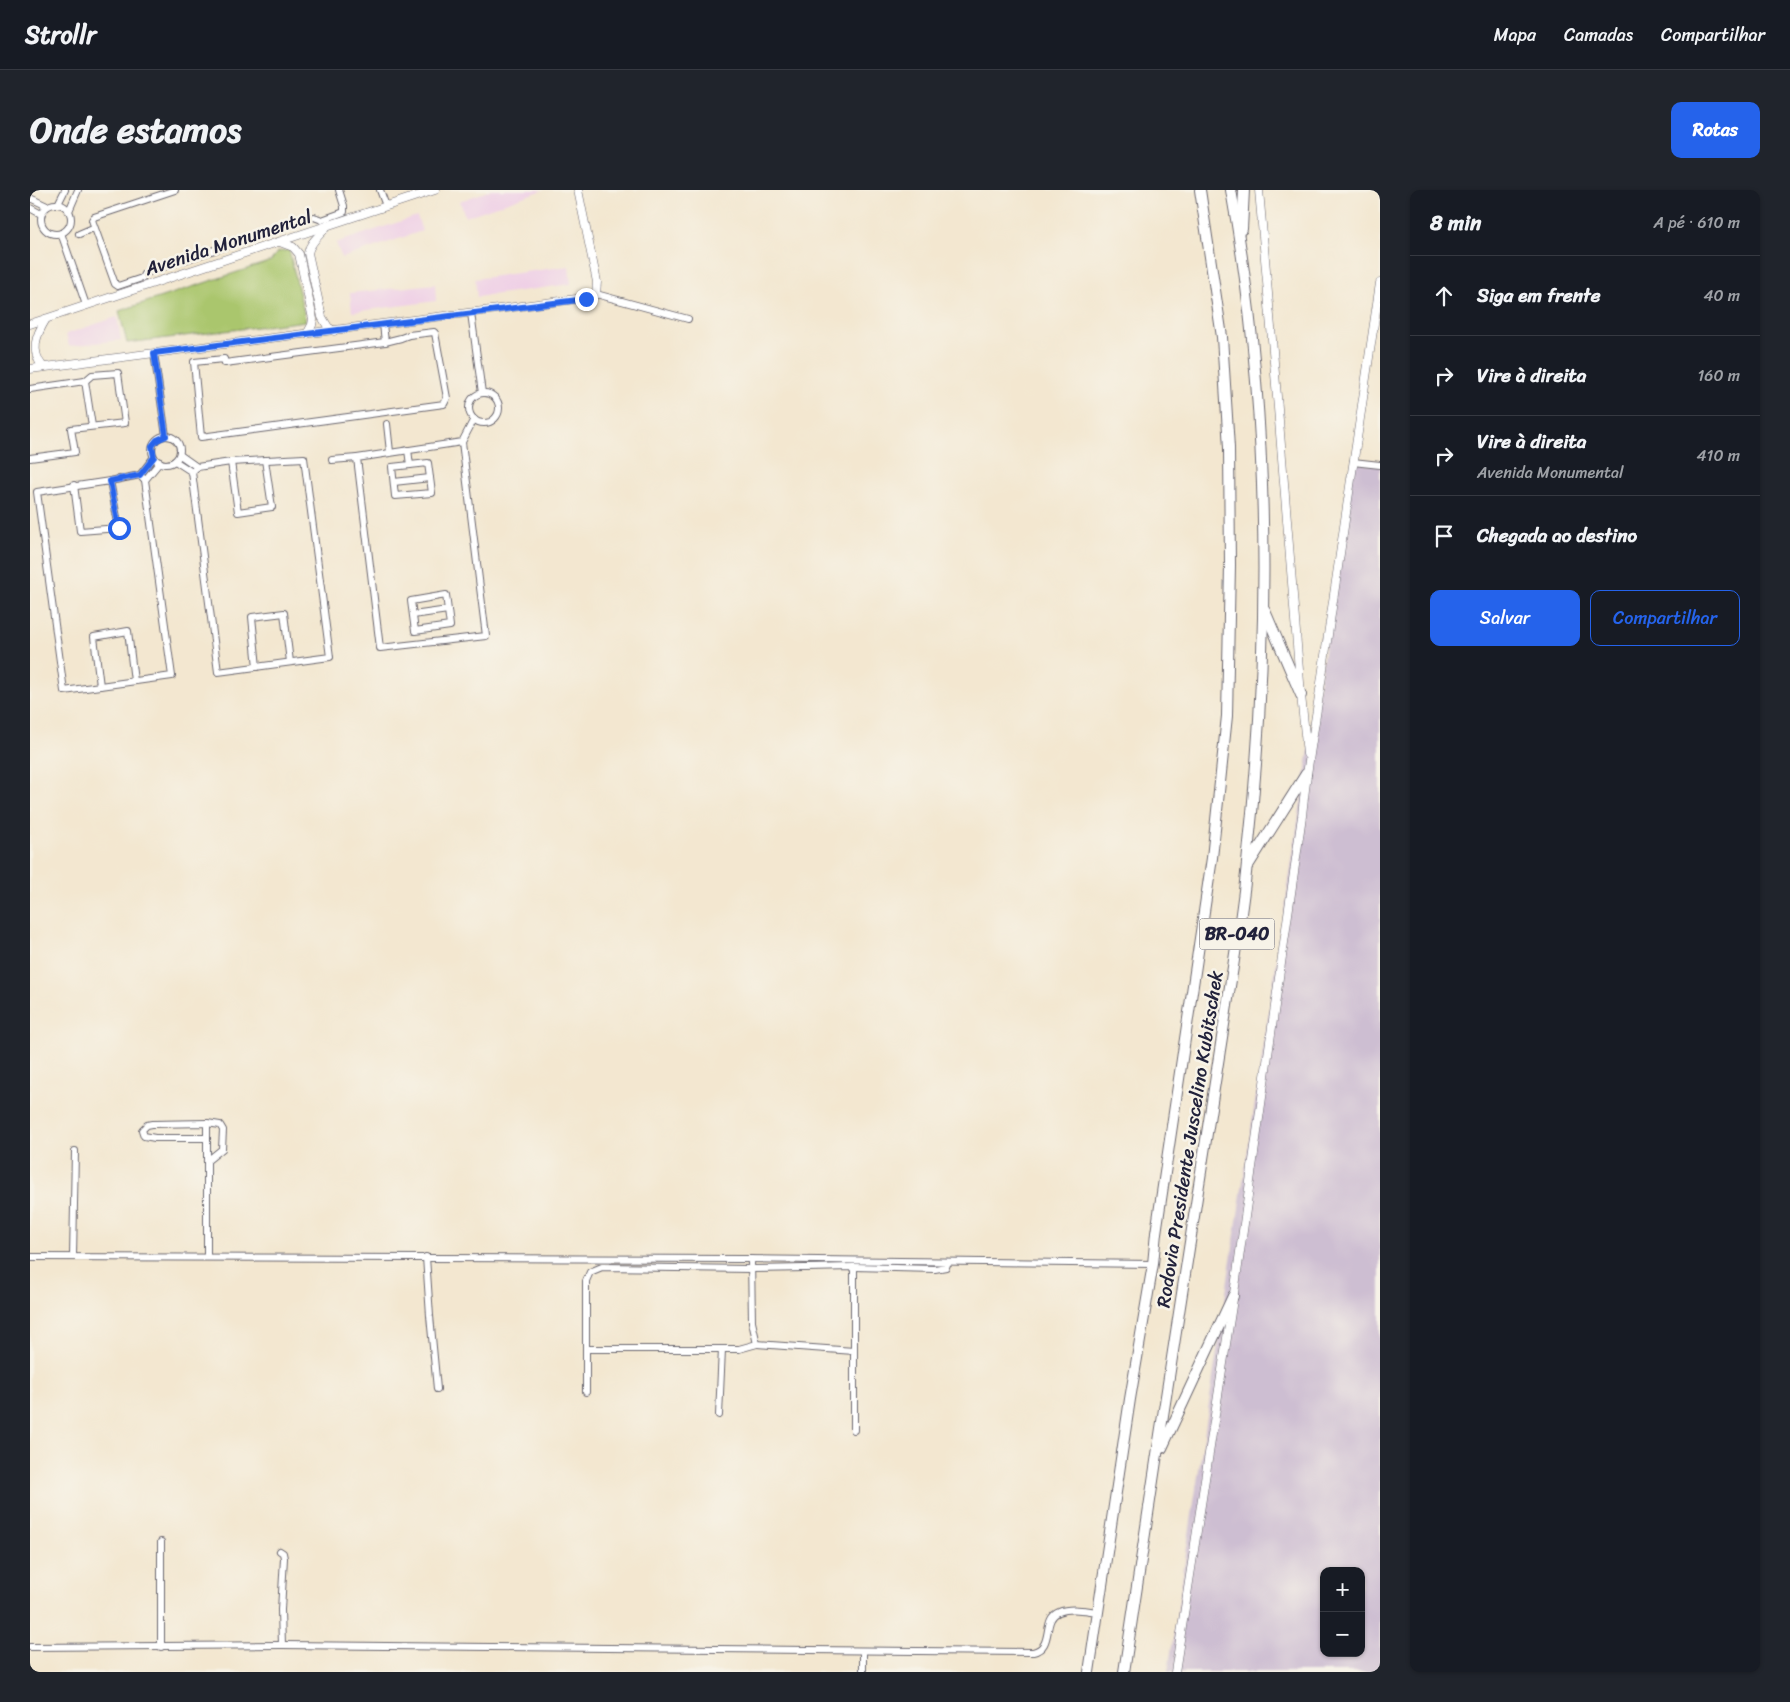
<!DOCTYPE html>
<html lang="pt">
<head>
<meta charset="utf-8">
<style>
	body { margin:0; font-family:Sriracha,sans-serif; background:#20242c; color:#f1f3f6 }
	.controls { position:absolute; right:15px; bottom:15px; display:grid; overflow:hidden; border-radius:10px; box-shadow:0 1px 4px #0004 }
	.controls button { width:45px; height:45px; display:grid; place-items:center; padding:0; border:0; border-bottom:1px solid #363941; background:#171b24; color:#f1f3f6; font:25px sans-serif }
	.stop { position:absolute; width:15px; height:15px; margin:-11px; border:4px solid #2563eb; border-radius:50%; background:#fff }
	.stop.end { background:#2563eb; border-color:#fff; box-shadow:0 1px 5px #0008 }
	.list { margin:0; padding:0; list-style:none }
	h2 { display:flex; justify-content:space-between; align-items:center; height:65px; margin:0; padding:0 20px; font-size:21px }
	h2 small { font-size:16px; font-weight:400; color:#9ea1a6 }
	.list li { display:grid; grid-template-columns:32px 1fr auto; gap:15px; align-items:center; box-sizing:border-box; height:80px; padding:0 20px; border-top:1px solid #363941 }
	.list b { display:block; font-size:19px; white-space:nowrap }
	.list p { margin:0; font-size:16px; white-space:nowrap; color:#9ea1a6 }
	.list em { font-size:16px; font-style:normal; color:#9ea1a6 }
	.actions { display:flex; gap:10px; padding:15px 20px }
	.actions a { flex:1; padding:11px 0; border:1px solid #2563eb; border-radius:10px; text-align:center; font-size:18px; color:#2563eb }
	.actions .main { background:#2563eb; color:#fff }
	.icon { flex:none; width:28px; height:28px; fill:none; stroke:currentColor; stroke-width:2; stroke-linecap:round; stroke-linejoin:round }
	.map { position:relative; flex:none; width:1350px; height:1482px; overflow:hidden; border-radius:10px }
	header { display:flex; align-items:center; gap:30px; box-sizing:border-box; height:70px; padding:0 25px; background:#171b24; border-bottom:1px solid #363941 }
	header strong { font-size:24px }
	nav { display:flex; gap:28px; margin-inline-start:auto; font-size:18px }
	.intro { display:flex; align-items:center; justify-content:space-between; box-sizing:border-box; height:120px; padding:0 30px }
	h1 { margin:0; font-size:35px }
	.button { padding:12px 22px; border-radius:10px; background:#2563eb; color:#fff; font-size:18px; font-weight:700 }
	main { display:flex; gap:30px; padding:0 30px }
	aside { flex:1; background:#171b24; border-radius:10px; box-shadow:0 1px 4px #0004 }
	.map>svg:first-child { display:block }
	.built { fill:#efd0e6 }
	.industrial { fill:#cdbed2; fill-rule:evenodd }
	.green { fill:#aac66d; stroke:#667454 }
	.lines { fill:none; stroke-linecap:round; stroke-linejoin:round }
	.minor-casing { stroke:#6b676f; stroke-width:8 }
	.tertiary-casing { stroke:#6b676f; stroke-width:9 }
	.trunk-casing { stroke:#6b676f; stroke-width:12 }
	.minor { stroke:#fff; stroke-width:6 }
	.tertiary { stroke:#fff; stroke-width:8 }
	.trunk { stroke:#fff; stroke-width:10 }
	.route { stroke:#2563eb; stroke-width:6 }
	.labels { text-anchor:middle; stroke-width:5; stroke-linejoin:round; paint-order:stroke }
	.shield { fill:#f7f3e8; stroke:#62616f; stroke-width:1 }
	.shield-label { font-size:18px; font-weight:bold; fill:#22223b }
	.street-label { font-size:19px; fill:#22223b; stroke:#f7f3e8 }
</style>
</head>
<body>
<header>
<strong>Strollr</strong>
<nav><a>Mapa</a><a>Camadas</a><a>Compartilhar</a></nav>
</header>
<div class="intro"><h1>Onde estamos</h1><a class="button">Rotas</a></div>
<main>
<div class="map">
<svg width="1350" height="1482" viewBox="0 0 1350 1482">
	<rect width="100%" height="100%" fill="#f7f3e8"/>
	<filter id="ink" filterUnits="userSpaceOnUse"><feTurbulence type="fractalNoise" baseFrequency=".02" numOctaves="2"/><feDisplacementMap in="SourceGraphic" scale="10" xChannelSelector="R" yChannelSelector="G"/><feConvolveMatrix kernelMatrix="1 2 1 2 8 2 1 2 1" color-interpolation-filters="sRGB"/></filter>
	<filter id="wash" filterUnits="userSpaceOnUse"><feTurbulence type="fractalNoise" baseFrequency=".0096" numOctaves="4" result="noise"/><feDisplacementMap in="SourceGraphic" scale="20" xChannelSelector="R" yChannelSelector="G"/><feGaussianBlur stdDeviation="1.12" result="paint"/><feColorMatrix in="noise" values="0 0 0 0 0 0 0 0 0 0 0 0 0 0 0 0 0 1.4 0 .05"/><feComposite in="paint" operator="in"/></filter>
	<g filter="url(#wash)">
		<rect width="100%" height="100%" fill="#f3e7d0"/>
		<g class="built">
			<polygon points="461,0 513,0 435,27 430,11"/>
			<polygon points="387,26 392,41 312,68 306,53"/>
			<polygon points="539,76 541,94 447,107 445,89"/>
			<polygon points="405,94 406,111 322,122 320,103"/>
			<polygon points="87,127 91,150 39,156 36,144"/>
		</g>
		<path class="industrial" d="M 1323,272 L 1350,276 L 1350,1482 L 1138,1482 ZM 1294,1381 L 1331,1381 L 1331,1463 L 1294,1463 Z"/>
		<polygon class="green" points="259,60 276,131 97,153 89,121 241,71 247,62"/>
	</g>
	<g filter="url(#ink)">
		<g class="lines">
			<g class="minor-casing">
				<g id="minor">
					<polyline points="145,0 64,27 62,30 85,94 88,96 112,88 114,84 121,81 284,27 292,30 314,22 314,16 309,0"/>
					<polyline points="350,0 356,16"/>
					<polyline points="0,8 17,16"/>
					<circle cx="26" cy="29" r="15"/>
					<polyline points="28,14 35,0"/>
					<polyline points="0,18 11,24"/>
					<polyline points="39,21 48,0"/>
					<polyline points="31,43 56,115"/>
					<polyline points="49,44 63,38"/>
					<polyline points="566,104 658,129"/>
					<polyline points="441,123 452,203"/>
					<polyline points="353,134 355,152"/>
					<polygon points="404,142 405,143 417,208 414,214 171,247 164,172 194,169 195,173 355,152 371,148 379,145"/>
					<polyline points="124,163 136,246"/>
					<polyline points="0,199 55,191 62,236"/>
					<circle cx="454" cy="218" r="15"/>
					<polyline points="357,234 360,262"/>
					<circle cx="136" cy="260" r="14"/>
					<polyline points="432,252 327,268 350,458 456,446 432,252 444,229"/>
					<polyline points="378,260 380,275"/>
					<polyline points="150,265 167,277"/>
					<polyline points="0,268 45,262 41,239 95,233 88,183 62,185 55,191"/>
					<polygon points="274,268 300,467 188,482 162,282 167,277 201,272"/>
					<polyline points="302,270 327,268"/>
					<polyline points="145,271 162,282"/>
					<polyline points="201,272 208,322 242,317 235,270"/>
					<polyline points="1323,272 1350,275"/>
					<polygon points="398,273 402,303 365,306 362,277"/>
					<polygon points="110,285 115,290 142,486 34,501 7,302 80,291"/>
					<polyline points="110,285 124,267"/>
					<polyline points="115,290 130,272"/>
					<polyline points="364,292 400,288"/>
					<polyline points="44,295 50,341 89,338 80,291"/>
					<polygon points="416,405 420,436 385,441 381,411"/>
					<polyline points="383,425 418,420"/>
					<polyline points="227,477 222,427 254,423 260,472"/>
					<polyline points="70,496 64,447 98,441 104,491"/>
					<polyline points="177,933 177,1067"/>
					<polyline points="177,971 192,959 193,940 190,935 177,933 122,934 117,935 112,940 114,946 125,948 177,948"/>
					<polyline points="0,1067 713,1069 1123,1074"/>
					<polyline points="43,1067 45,961"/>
					<polyline points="396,1067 400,1126 407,1199"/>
					<polyline points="721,1069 722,1132 727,1154 824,1161 824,1240"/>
					<polyline points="824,1077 905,1079 916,1077 918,1072"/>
					<polyline points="556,1159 709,1159 727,1154"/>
					<polyline points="556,1202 556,1091 560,1082 572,1077 721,1079 824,1077 824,1161"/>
					<polyline points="689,1225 692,1159"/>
					<polyline points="250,1361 253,1363 254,1368 251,1420 252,1455"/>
					<path d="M 0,1457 L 252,1455 L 1003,1462 C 1025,1457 1011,1429 1029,1422 C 1041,1417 1057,1421 1069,1422"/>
					<polyline points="131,1457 131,1352"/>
					<polyline points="833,1461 833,1482"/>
				</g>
			</g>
			<g class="tertiary-casing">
				<g id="tertiary">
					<polyline points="1229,0 1248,218 1271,505 1277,564"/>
					<path d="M 297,36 C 291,45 280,51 278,63 L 292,127 L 298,137 L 304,141"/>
					<polyline points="250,52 263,57 269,64 283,129 282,135 277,144"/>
					<polyline points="0,134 405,0"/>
					<path d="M 13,177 C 0,161 6,145 16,129"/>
					<polyline points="0,179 562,107 566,104 567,92 548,0"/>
					<path d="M 1145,1482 L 1206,1090 L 1272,626 C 1277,574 1287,524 1294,472 C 1312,346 1331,220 1350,93"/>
				</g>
			</g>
			<g class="trunk-casing">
				<g id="trunk">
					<polyline points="1212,39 1214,0"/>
					<polyline points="1235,421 1271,505"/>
					<polyline points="1219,674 1276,584"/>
					<polyline points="1132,1258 1203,1106"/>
					<polyline points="1059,1482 1100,1209 1123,1074 1126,1043 1182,668 1197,526 1200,375 1199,258 1192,147 1170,0"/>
					<path d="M 1094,1482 C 1116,1339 1137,1195 1160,1052 C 1174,960 1189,869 1203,777 C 1208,743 1214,708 1217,673 C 1241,451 1241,220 1201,0"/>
				</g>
			</g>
			<use href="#minor" class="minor"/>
			<use href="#tertiary" class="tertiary"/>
			<use href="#trunk" class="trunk"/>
		</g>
	</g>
	<g class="lines" filter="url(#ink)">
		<polyline class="route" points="89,338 80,291 110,285 124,267 122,256 127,250 136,246 124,163 556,109"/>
	</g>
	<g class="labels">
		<rect class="shield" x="1169.5" y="728.5" width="75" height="31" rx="4"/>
		<g class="shield-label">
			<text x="1207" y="750">BR-040</text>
		</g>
		<g class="street-label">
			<text transform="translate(198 52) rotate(-18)" y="7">Avenida Monumental</text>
			<text transform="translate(1159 949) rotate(-81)" y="7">Rodovia Presidente Juscelino Kubitschek</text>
		</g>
	</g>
</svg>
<div class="controls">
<button>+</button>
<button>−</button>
</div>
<div class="stop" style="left:89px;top:338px"></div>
<div class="stop end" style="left:556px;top:109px"></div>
</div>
<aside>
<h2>8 min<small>A pé · 610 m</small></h2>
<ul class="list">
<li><svg class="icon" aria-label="ahead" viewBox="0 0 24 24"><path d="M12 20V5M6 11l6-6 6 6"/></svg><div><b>Siga em frente</b></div><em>40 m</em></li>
<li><svg class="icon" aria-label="right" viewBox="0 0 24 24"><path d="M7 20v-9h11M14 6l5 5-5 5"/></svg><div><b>Vire à direita</b></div><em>160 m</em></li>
<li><svg class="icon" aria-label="right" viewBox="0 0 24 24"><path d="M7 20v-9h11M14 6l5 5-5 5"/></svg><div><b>Vire à direita</b><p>Avenida Monumental</p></div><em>410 m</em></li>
<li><svg class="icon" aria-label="arrive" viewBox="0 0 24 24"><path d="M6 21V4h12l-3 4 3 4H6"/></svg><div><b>Chegada ao destino</b></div></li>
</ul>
<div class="actions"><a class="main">Salvar</a><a>Compartilhar</a></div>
</aside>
</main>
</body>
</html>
